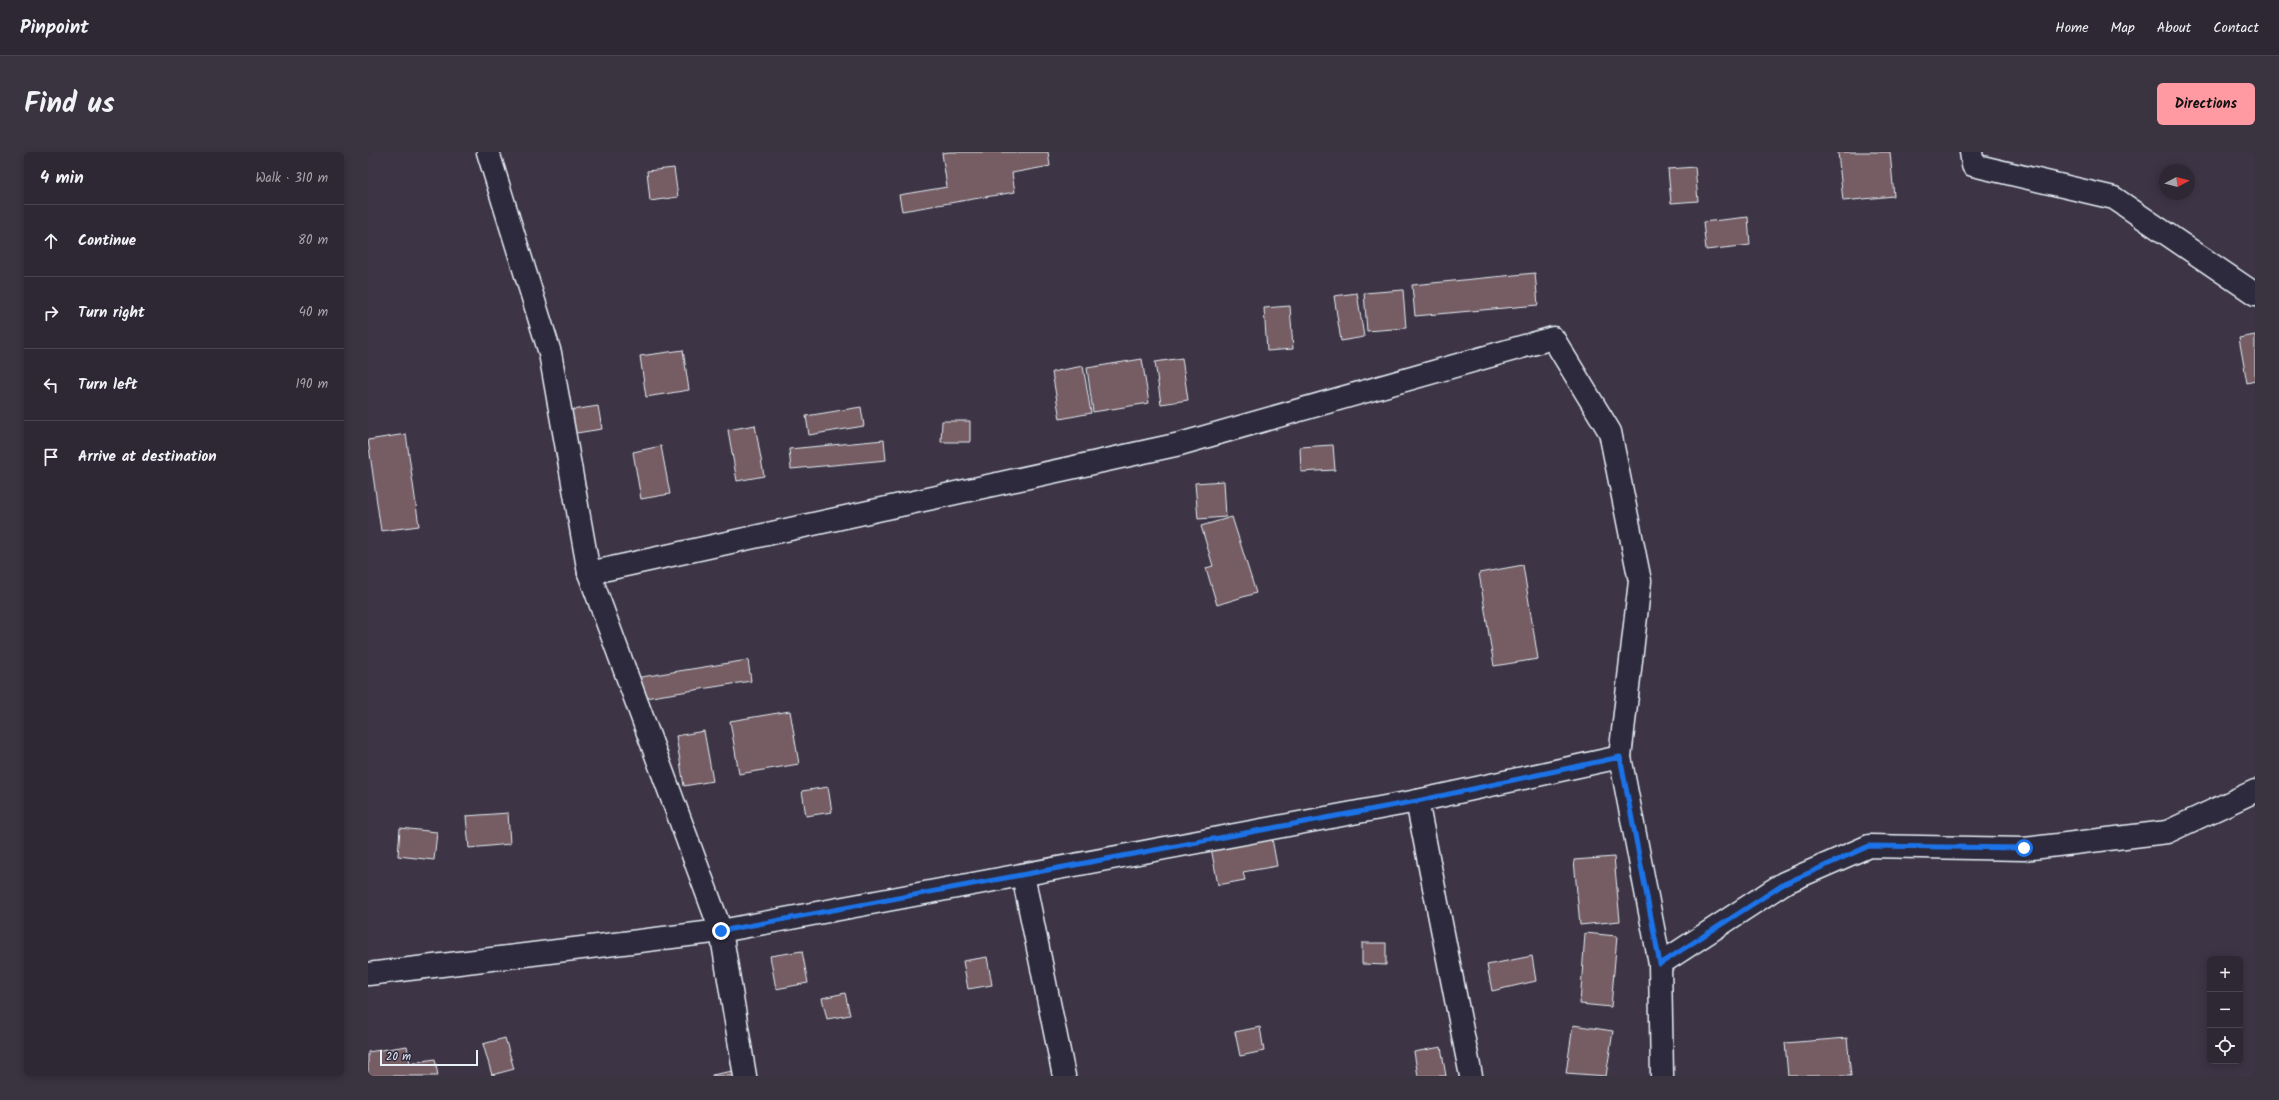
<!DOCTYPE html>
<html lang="en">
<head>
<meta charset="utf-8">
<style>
	body { margin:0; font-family:Kalam,sans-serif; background:#3a3340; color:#f1f3f6 }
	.controls { position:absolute; right:12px; bottom:12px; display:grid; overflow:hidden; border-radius:6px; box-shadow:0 2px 10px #0003 }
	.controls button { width:36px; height:36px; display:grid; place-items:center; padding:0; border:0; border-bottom:1px solid #49444f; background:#2e2734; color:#f1f3f6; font:20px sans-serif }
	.compass { position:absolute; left:1791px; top:12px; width:36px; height:36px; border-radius:50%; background:#2e2734; box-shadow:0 2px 10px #0003; rotate:83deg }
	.scale { position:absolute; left:12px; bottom:10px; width:98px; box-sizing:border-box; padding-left:4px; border:2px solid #e8f1f8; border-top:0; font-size:11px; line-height:14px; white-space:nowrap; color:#e8f1f8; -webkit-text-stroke:3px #2f2a3d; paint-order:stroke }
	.stop { position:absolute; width:12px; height:12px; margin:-9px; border:3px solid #1a73e8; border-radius:50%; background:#fff }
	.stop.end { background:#1a73e8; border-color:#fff; box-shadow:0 1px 4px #0008 }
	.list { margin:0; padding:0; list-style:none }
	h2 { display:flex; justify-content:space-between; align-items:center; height:52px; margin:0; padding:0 16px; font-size:17px }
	h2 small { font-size:13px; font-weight:400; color:#a7a5ac }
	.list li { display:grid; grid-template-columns:26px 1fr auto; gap:12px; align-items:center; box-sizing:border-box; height:72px; padding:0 16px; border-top:1px solid #49444f }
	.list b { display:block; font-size:15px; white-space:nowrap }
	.list em { font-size:13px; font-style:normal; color:#a7a5ac }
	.icon { flex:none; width:22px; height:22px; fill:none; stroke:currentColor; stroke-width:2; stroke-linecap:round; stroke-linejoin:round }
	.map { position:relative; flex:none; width:1887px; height:924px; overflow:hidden; border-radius:6px }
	header { display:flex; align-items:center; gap:24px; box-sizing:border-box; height:56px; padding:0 20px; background:#2e2734; border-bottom:1px solid #49444f }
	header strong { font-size:19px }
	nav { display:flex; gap:22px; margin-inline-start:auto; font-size:14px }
	.intro { display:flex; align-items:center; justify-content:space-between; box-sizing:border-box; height:96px; padding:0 24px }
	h1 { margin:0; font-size:28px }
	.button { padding:10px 18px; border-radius:6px; background:#ff9aa2; color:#111; font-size:14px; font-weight:700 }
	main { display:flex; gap:24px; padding:0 24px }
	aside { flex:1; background:#2e2734; border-radius:6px; box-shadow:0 2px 10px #0003 }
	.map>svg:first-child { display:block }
	.building { fill:#745d64; stroke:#e8f1f8 }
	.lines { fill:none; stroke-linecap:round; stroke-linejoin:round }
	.minor-casing { stroke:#e8f1f8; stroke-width:25 }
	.minor { stroke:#2f2a3d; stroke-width:22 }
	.route { stroke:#1a73e8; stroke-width:5 }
</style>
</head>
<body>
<header>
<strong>Pinpoint</strong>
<nav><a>Home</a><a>Map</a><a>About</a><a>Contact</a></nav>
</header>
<div class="intro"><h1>Find us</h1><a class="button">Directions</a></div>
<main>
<aside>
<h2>4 min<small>Walk · 310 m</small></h2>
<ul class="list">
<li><svg class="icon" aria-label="ahead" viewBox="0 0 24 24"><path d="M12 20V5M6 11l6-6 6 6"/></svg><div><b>Continue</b></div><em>80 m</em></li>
<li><svg class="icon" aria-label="right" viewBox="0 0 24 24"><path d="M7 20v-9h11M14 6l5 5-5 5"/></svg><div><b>Turn right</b></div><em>40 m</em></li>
<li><svg class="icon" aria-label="left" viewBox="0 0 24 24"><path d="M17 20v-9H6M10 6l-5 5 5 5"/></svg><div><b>Turn left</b></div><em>190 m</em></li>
<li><svg class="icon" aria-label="arrive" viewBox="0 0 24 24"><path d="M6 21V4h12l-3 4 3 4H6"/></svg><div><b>Arrive at destination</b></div></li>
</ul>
</aside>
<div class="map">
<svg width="1887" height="924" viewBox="0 0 1887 924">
	<rect width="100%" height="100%" fill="#3d3445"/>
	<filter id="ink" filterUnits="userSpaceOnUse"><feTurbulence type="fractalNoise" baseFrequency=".025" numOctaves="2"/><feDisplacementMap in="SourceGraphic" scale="8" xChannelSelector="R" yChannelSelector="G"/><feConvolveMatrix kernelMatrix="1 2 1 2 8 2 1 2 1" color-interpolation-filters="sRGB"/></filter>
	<g filter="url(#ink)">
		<g class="building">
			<polygon points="581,0 680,0 682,14 644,21 647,40 534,59 531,43 579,35 574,1"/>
			<polygon points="1470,0 1522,0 1526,44 1475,49"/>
			<polygon points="1327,15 1330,49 1303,51 1300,17"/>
			<polygon points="306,16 310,45 282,49 279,19"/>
			<polygon points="1380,65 1382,93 1338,98 1335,70"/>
			<polygon points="1167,121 1170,153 1047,164 1044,133"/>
			<polygon points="1035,138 1038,176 999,179 996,141"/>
			<polygon points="989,141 996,185 973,189 966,144"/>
			<polygon points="922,154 925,197 899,199 896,156"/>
			<polygon points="1887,183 1887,229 1879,231 1871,186"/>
			<polygon points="315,198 321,238 278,245 272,204"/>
			<polygon points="814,206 820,248 793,252 787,210"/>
			<polygon points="774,207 781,251 725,260 719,216"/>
			<polygon points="715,214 723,261 692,267 684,220"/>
			<polygon points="230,254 234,277 202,282 198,259"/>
			<polygon points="493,255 496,274 441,283 438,264"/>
			<polygon points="574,269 602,269 602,290 573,290"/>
			<polygon points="387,273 396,324 369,329 360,278"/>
			<polygon points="38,282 51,374 13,379 0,288"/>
			<polygon points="516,288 518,308 423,317 421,297"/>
			<polygon points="965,293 967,318 933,320 932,295"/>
			<polygon points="293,294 302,342 273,347 265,300"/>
			<polygon points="856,329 858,365 830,367 827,331"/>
			<polygon points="864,365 888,441 849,453 838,416 845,414 833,374"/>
			<polygon points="1155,413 1170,507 1126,514 1111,421"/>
			<polygon points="380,508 383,529 271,547 267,526"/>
			<polygon points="422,559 431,612 371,622 362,569"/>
			<polygon points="336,579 345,629 316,634 308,584"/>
			<polygon points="460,635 464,660 438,664 434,639"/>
			<polygon points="140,661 142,692 101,696 98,664"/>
			<polygon points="901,670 909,714 875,720 877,728 850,733 840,680"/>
			<polygon points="32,676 69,680 66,708 30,704"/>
			<polygon points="1246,705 1252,769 1212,773 1206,708"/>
			<polygon points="1217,781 1249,784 1243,855 1212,852"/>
			<polygon points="994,791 1018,791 1018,813 994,812"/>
			<polygon points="434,799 440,831 408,837 402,804"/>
			<polygon points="1164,804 1168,829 1124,839 1119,813"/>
			<polygon points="619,805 624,833 600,837 595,809"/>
			<polygon points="477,841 482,863 459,867 454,846"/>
			<polygon points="1205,873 1245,879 1238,924 1198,921"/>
			<polygon points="892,875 896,899 872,904 867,880"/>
			<polygon points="137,886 146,917 124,923 115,892"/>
			<polygon points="1479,886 1483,924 1420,924 1417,891"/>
			<polygon points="39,894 42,911 67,907 70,924 0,924 0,900"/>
			<polygon points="1073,895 1078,924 1050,924 1046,900"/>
			<polygon points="365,919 366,924 344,924 344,923"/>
		</g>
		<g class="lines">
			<g class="minor-casing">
				<g id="minor">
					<polyline points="120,0 182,201 221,421 353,779 377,924"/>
					<polyline points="1603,0 1605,13 1746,46 1887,142"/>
					<polyline points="221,421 812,292 1185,186 1242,280 1272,429 1252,605"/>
					<polyline points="1049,649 1103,924"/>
					<polyline points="655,723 696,924"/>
					<polyline points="0,822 353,779 1049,649 1252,605 1292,812"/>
					<polyline points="1294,924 1292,812 1416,731 1501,694 1656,697 1799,680 1887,639"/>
				</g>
			</g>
			<use href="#minor" class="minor"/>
		</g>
	</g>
	<g class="lines" filter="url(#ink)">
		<polyline class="route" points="353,779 1049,649 1252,605 1292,812 1416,732 1501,694 1656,696"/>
	</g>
</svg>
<div class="controls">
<button>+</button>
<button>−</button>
<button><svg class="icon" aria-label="locate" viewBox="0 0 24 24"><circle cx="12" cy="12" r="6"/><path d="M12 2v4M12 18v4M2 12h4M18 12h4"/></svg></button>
</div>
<svg class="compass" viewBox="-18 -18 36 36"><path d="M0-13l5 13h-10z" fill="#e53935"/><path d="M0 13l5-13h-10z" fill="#a7a5ac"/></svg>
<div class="scale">20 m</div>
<div class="stop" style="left:1656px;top:696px"></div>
<div class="stop end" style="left:353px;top:779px"></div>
</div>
</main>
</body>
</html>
